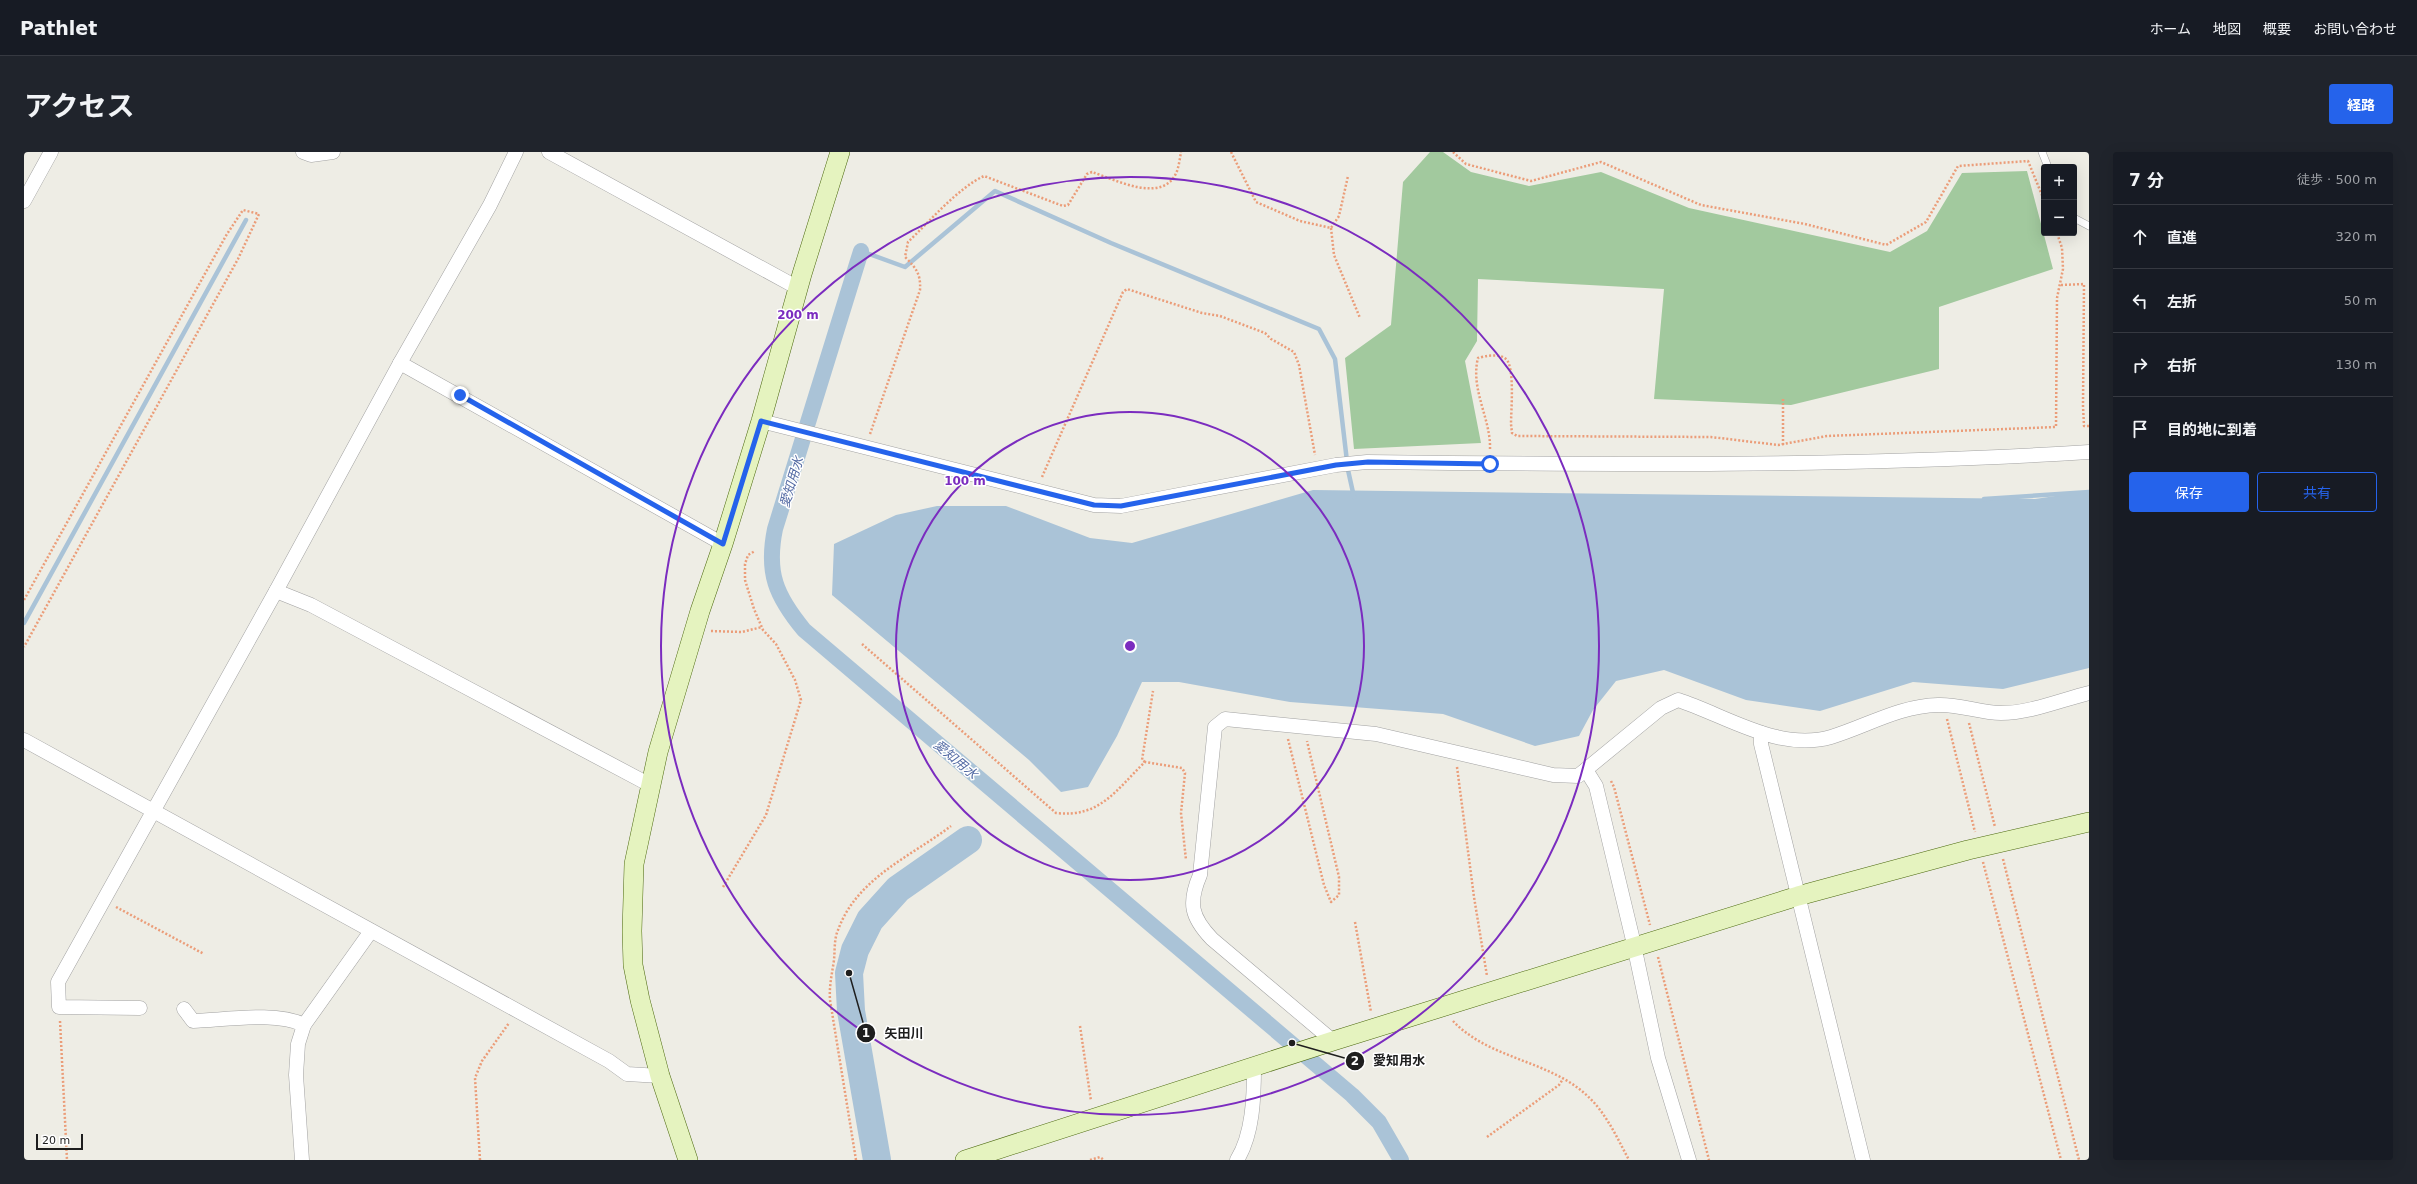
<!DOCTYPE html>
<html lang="ja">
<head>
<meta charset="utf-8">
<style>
	body { margin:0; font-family:"DejaVu Sans","Noto Sans JP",sans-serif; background:#20242c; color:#f1f3f6 }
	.controls { position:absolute; right:12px; top:12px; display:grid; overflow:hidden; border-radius:4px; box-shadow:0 4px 16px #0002 }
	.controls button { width:36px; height:36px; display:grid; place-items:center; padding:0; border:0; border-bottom:1px solid #363941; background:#171b24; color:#f1f3f6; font:20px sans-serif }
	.scale { position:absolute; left:12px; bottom:10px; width:47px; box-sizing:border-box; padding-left:4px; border:2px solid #1e1e1e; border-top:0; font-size:11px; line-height:14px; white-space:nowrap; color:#1e1e1e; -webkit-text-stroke:3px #fff; paint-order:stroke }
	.stop { position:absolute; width:12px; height:12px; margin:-9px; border:3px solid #2563eb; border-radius:50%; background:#fff }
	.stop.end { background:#2563eb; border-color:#fff; box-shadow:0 1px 4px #0008 }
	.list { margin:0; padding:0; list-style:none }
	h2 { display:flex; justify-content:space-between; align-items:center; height:52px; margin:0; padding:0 16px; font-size:17px }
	h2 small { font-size:13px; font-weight:400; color:#9ea1a6 }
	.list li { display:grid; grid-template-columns:26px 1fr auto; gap:12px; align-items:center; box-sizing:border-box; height:64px; padding:0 16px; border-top:1px solid #363941 }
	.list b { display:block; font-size:15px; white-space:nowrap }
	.list em { font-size:13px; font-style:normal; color:#9ea1a6 }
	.actions { display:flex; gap:8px; padding:12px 16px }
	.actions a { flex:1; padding:9px 0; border:1px solid #2563eb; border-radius:4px; text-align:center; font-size:14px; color:#2563eb }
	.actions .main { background:#2563eb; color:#fff }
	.icon { flex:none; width:22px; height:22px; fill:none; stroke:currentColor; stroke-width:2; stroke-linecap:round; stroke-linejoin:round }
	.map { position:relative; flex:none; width:2065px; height:1008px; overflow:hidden; border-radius:4px }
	header { display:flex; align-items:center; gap:24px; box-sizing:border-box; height:56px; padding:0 20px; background:#171b24; border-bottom:1px solid #363941 }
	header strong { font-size:19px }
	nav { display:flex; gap:22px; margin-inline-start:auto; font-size:14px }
	.intro { display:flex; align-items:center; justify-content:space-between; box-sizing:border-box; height:96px; padding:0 24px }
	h1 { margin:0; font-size:28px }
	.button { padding:10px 18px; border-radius:4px; background:#2563eb; color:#fff; font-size:14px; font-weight:700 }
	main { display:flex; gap:24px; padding:0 24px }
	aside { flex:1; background:#171b24; border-radius:4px; box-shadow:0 4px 16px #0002 }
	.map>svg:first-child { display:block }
	.forest { fill:#a2c99e }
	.water { fill:#aac3d7 }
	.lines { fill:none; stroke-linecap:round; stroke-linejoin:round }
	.stream { stroke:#aac3d7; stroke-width:4.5 }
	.canal { stroke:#aac3d7; stroke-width:16 }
	.river { stroke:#aac3d7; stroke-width:28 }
	.lane-casing { stroke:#a2a2a2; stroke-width:8 }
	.street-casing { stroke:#a2a2a2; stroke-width:15 }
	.secondary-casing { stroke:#4d6a10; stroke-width:20 }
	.path { stroke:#eb9d79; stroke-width:2.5; stroke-dasharray:2 2; stroke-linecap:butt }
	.lane { stroke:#fff; stroke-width:7 }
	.street { stroke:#fff; stroke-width:14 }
	.secondary { stroke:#e5f3bf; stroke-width:19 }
	.route { stroke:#2563eb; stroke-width:5 }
	.ring { fill:none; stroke:#7b2cbf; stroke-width:2 }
	.labels { text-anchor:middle; stroke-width:3; stroke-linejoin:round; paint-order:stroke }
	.water-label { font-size:13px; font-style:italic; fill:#546ba4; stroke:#fff }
	.centre { fill:#7b2cbf; stroke:#fff; stroke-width:2 }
	.ring-label { font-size:12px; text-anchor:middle; font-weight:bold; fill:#7b2cbf; stroke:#fff; stroke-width:3; stroke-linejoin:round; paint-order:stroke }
	.leader { fill:none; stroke:#1e1e1e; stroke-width:1.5 }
	.callout-dot { fill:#1e1e1e; stroke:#fff; stroke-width:1.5 }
	.mark-label { font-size:12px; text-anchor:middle; font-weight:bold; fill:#fff }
	.callout-label { font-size:13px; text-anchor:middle; font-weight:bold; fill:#1e1e1e; stroke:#fff; stroke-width:3; stroke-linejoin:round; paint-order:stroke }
</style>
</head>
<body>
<header>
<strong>Pathlet</strong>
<nav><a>ホーム</a><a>地図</a><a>概要</a><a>お問い合わせ</a></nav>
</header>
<div class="intro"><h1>アクセス</h1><a class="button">経路</a></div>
<main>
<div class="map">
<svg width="2065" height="1008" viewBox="0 0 2065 1008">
	<rect width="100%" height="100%" fill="#eeede5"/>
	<polygon class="forest" points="1406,0 1419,0 1447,20 1505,34 1577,20 1665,56 1866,100 1903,79 1938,21 2003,19 2029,117 1915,155 1915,217 1767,253 1630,247 1640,137 1454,127 1453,189 1441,209 1457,291 1330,297 1321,206 1367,173 1379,30"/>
	<polygon class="water" points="1289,338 2011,347 2065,339 2065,516 1979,537 1889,530 1796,559 1722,548 1640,518 1592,529 1569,558 1555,584 1511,594 1419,562 1266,550 1155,530 1118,530 1093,584 1064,635 1037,640 1005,608 808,443 810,392 872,363 913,354 982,354 1066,386 1108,391"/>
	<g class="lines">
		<g class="stream">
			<polyline points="837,99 881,115 971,39 1087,91 1295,177 1311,207 1324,318 1330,345"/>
			<polyline points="1960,347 2065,340"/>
			<polyline points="0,471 222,68"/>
		</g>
		<path class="canal" d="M 837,99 L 751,377 C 742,421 752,444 780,478 L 1328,943 L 1355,970 L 1377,1008"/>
		<polyline class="river" points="853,1008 827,859 825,821 831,798 846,768 874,737 944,688"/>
		<g class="lane-casing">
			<g id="lane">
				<polyline points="2018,0 2024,15"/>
				<polyline points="2050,66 2065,74"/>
			</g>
		</g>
		<g class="street-casing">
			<g id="street">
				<polyline points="279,0 287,3 309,0"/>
				<polyline points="525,0 774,136"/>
				<polyline points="0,49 27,0"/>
				<polyline points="376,211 699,392"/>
				<path d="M 737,269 L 1070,353 L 1097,354 L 1312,313 L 1343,310 C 1584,313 1825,315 2065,300"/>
				<polyline points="252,439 287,453 628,634"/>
				<polyline points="1737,581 1737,592 1839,1008"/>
				<polyline points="0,588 585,909 603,922 636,924"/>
				<polyline points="1562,618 1572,634 1608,784 1634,906 1665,1008"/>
				<polyline points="116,856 35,855 34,830 252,439 376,211 466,53 492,0"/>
				<path d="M 160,857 L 169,869 C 201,868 252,859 280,873"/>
				<path d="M 1309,889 L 1188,787 C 1167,765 1164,751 1176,723 L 1191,575 L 1201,567 L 1352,582 L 1529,623 L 1554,624 L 1637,556 L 1654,548 C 1701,563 1754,600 1807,585 C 1843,574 1875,554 1914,553 C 1935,552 1956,561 1977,561 C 2006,561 2037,548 2065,541"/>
				<polyline points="278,1008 272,923 274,892 280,873 347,779"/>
				<path d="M 1213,1008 C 1229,982 1230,945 1230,915"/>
			</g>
		</g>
		<g class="secondary-casing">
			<g id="secondary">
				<polyline points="664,1008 636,924 616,848 609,813 608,779 610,712 634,600 676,459 699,392 737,269 778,122 816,0"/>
				<polyline points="941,1008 1309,889 1774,744 1944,698 2065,670"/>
			</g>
		</g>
		<g class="path">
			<polyline points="1207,0 1232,50 1276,69 1307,76 1315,64 1324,24"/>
			<polyline points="1429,0 1442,12 1507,29 1577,10 1677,53 1781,72 1862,93 1902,70 1934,14 2004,9 2020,48"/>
			<polyline points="1307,76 1310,103 1336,166"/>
			<polyline points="2037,133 2060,132 2059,254 2060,274 2065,274"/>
			<path d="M 846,282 L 896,138 C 897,122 892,116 881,105 L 884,90 C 906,69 934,36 960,24 L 1039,54 L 1044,53 L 1063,22 L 1068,20 C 1092,28 1140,53 1153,19 C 1155,13 1156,6 1157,0"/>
			<polyline points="1759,293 1759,245"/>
			<path d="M 1466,297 C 1467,267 1446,237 1454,206 C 1461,204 1475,201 1482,207 C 1491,215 1487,259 1487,272 L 1488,281 L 1493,284 L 1687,285 L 1754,293 L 1803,284 L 2032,275 L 2033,146 L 2039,117 L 2038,96 L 2033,81"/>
			<polyline points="1018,325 1099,140 1103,137 1178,161 1196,164 1241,181 1247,187 1270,200 1275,213 1291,303"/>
			<polyline points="0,448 203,82 219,58 235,62 214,107 0,495"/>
			<polyline points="687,479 718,480 738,475"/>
			<path d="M 838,492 L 1032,661 C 1076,666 1092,638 1121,610 L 1158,616 L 1161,621 L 1157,661 L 1162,708"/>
			<polyline points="1923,567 1951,680"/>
			<polyline points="1945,571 1971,675"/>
			<polyline points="1264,587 1300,733 1307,750 1315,743 1315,725 1283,589"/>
			<polyline points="1121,610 1118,608 1129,539"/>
			<polyline points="1433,615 1450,745 1463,824"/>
			<polyline points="1587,629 1590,635 1626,773"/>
			<polyline points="1979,707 2055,1008"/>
			<polyline points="1959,710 2037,1008"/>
			<polyline points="699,735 742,663 777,548 771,528 752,492 739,478 730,457 721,428 721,412 724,403 731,399"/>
			<polyline points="92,755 180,802"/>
			<polyline points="1331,770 1347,860"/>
			<polyline points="1634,805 1685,1008"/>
			<polyline points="36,869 43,1008"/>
			<path d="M 1429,869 C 1464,906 1521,908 1559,940 C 1581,958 1592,984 1605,1008"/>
			<polyline points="1056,874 1067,949"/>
			<polyline points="1463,985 1535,933 1539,927"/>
			<polyline points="456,1008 451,926 458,909 485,871"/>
			<path d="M 832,1008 L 806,848 C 805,834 808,822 810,808 C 811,798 810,787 814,778 C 833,726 886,705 927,674"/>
			<polyline points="1066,1008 1076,1005 1080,1008"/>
		</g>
		<use href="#lane" class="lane"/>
		<use href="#street" class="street"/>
		<use href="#secondary" class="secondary"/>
	</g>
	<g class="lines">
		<polyline class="route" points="436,243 699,392 737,269 1070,353 1097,354 1312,313 1344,310 1466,312"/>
	</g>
	<g class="ring">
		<circle cx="1106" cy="494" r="234"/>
		<circle cx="1106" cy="494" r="469"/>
	</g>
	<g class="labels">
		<g class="water-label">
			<text transform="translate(767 330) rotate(-73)" y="5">愛知用水</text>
			<text transform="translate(932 607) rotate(40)" y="5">愛知用水</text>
		</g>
	</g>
	<circle cx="1106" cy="494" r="6" class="centre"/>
	<g class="ring-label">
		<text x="774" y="167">200 m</text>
		<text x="941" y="333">100 m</text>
	</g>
	<path class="leader" d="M825 821L842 881M1268 891L1331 909"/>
	<g class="callout-dot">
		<circle cx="825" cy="821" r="4"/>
		<circle cx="1268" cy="891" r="4"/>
		<circle cx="842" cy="881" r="10"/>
		<circle cx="1331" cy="909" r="10"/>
	</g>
	<g class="mark-label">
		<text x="842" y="885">1</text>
		<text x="1331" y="913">2</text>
	</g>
	<g class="callout-label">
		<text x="880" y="886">矢田川</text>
		<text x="1375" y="913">愛知用水</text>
	</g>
</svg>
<div class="controls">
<button>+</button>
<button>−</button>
</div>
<div class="scale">20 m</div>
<div class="stop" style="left:1466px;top:312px"></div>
<div class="stop end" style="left:436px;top:243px"></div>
</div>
<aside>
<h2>7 分<small>徒歩 · 500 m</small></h2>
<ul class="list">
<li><svg class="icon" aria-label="ahead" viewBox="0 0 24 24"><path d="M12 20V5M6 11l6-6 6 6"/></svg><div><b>直進</b></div><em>320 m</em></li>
<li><svg class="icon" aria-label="left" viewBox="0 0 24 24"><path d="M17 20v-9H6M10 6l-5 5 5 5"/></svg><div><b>左折</b></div><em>50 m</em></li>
<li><svg class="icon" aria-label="right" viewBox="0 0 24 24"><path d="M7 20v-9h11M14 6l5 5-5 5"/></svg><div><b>右折</b></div><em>130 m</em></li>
<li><svg class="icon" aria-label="arrive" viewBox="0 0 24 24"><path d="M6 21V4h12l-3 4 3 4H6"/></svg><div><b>目的地に到着</b></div></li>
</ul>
<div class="actions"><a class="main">保存</a><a>共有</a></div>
</aside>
</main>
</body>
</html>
